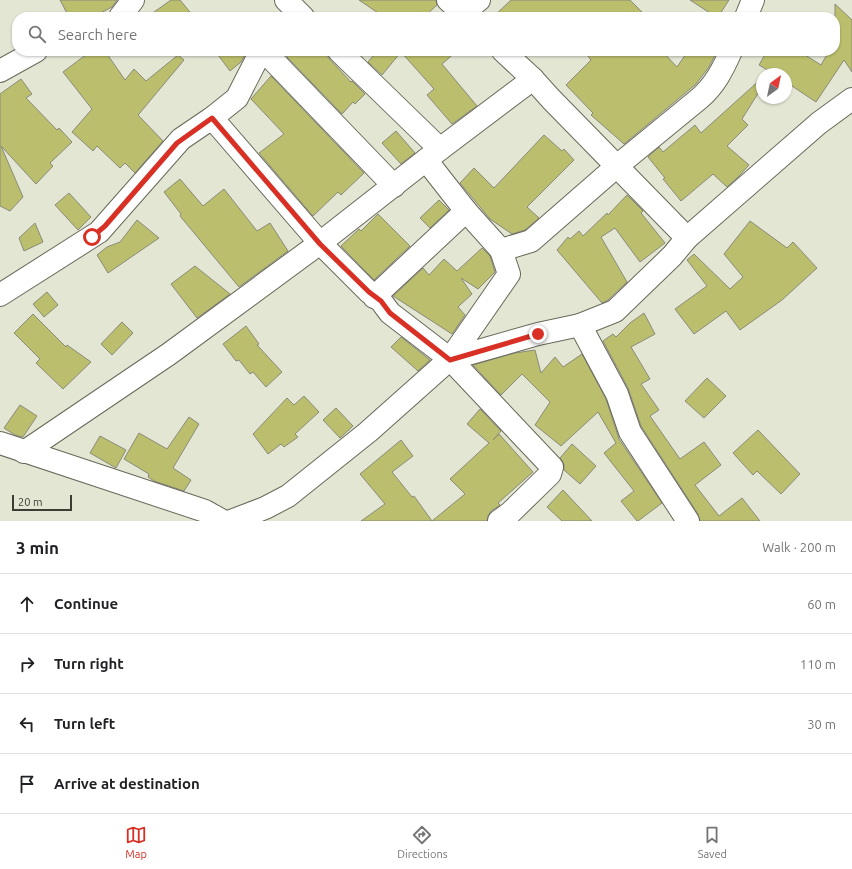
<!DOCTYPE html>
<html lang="en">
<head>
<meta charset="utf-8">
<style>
	body { margin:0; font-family:Ubuntu,sans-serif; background:#f6f6f6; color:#202124 }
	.compass { position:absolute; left:756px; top:68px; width:36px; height:36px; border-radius:50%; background:#fff; box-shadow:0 1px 3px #0004; rotate:33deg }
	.scale { position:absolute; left:12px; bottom:10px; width:60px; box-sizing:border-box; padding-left:4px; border:2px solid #3c3d35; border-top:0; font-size:11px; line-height:14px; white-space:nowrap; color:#3c3d35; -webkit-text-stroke:3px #e4e6d4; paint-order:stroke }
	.stop { position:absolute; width:12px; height:12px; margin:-9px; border:3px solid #d93025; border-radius:50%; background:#fff }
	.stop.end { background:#d93025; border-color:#fff; box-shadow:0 1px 4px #0008 }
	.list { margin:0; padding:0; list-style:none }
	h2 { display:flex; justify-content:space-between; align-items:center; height:52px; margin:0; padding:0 16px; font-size:17px }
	h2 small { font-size:13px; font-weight:400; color:#757577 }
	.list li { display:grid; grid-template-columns:26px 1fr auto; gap:12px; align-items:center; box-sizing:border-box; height:60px; padding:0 16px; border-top:1px solid #e0e0e0 }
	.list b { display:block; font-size:15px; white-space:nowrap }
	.list em { font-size:13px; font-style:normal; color:#757577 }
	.icon { flex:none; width:22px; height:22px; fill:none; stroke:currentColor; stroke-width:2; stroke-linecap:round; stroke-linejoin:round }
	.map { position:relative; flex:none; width:852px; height:521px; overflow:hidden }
	.search { position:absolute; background:#fff; box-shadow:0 1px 3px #0004; left:12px; right:12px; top:12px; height:44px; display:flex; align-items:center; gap:10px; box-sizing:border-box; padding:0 14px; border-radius:16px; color:#757577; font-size:15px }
	.sheet { height:292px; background:#fff }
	nav { display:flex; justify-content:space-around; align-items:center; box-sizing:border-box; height:56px; border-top:1px solid #e0e0e0; background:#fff; font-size:11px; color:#757577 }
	nav a { display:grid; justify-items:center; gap:2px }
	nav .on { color:#d93025 }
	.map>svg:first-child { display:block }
	.building { fill:#bbbf6d; stroke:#898b7a }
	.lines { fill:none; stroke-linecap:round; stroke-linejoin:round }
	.minor-casing { stroke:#686959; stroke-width:24 }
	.minor { stroke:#fff; stroke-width:22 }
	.route { stroke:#d93025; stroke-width:5 }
</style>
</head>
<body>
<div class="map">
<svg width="852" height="521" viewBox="0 0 852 521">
	<rect width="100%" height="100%" fill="#e4e6d4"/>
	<g class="building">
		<polygon points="60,0 117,0 112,7 93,17 69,17"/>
		<polygon points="171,0 180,0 194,17 147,17"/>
		<polygon points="359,0 436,0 437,5 424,17 384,17"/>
		<polygon points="511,0 630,0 647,17 493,17"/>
		<polygon points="690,0 729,0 718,17 716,17"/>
		<polygon points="835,4 852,20 852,72 844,60 816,102 786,82 786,74 774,74 759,65 767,51 799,51 821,65 829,51 835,51"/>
		<polygon points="91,51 105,51 125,80 134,69 146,81 178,55 184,60 139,114 138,115 163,141 135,173 125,163 120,168 97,146 93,151 72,132 92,109 63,72"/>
		<polygon points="215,51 247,51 241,62 230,71"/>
		<polygon points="292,51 322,51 351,82 352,81 365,94 355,104 353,102 342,114 287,57"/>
		<polygon points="377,51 457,51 442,64 477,106 452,124 427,95 434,89 401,52 382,75 368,62"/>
		<polygon points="584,51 662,51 677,67 688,51 717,51 709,67 696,84 624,144 591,115 593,113 566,85 591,60"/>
		<polygon points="271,76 364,173 341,195 338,192 313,216 259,153 284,134 251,99"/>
		<polygon points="762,78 762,87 742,119 748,125 727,146 749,165 739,176 727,187 713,174 681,201 663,179 665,178 648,157 659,147 663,152 695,125 701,133"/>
		<polygon points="21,79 32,94 26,98 57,130 59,128 72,142 50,163 53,166 36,184 1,146 23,197 10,211 0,206 0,94"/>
		<polygon points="396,131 415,153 401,164 382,143"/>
		<polygon points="544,135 562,151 564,149 574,160 527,207 539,218 525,230 512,234 490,219 460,183 474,168 494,188"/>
		<polygon points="180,179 203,206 224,189 257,231 270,223 288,251 239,287 180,216 181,214 164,192"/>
		<polygon points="69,193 91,217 78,230 55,205"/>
		<polygon points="627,195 643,211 641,213 665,243 640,262 615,228 601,237 627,282 608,300 602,303 557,250 568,237 570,239 579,231 583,236 607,213 608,215"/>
		<polygon points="439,200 449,210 430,228 420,218"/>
		<polygon points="378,214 410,246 374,280 341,246 359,229 361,231"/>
		<polygon points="137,220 159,238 108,273 97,255 107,247 120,242"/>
		<polygon points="750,221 787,248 793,242 817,268 782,300 740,330 726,311 694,334 675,309 707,286 687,260 694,254 730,289 743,277 724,254"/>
		<polygon points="35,223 43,242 24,251 19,238"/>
		<polygon points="482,248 490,256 495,272 478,289 461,278 472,294 458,307 465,315 452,334 393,296 423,268 429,275 444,259 457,271"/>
		<polygon points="195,266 230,294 197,318 171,284"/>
		<polygon points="47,292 58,305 44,317 33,304"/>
		<polygon points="644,313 655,334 631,347 650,379 641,384 659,410 650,416 680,459 704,442 721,465 695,485 719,516 742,498 760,521 700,521 698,514 641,426 628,388 603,341 613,334 616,337 630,323"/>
		<polygon points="33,314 66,347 67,345 91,362 63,389 36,363 40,359 14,333"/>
		<polygon points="122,322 133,333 112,355 101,344"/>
		<polygon points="246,326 259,344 257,345 282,372 266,387 253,372 250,374 239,360 236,361 223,344"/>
		<polygon points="401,337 430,360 418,371 391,347"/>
		<polygon points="535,350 541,373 555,357 563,367 582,354 606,399 619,439 662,503 638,521 637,521 621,501 634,491 604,453 616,443 598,412 561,446 535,425 550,402 522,374 501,395 473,365 515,353"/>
		<polygon points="707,378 726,396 704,418 685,401"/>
		<polygon points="304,396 319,412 295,434 298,437 284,447 281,444 268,454 253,434 287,398 294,405"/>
		<polygon points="20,405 37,416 23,437 15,435 4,428"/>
		<polygon points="336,408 353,426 340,438 323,420"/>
		<polygon points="480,409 501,431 493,440 499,434 533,472 498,503 500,505 491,511 488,516 487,521 361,521 385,504 360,474 401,440 413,456 392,472 412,497 414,496 432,521 465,494 450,479 489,443 467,424"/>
		<polygon points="189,417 199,424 173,468 191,480 184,491 154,481 148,477 149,474 124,459 139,433 167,449"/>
		<polygon points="758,430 800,474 781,494 757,471 753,475 733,453"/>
		<polygon points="100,436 126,450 116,468 90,453"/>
		<polygon points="572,444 596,466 580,484 564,470 564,464 560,458"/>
		<polygon points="563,490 592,521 562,521 547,507"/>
	</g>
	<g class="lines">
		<g class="minor-casing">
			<g id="minor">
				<polyline points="286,0 303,17"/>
				<polyline points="448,0 467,17"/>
				<polyline points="463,13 479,0"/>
				<polyline points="120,17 133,0"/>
				<polyline points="746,17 753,0"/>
				<polyline points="264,51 394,186"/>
				<polyline points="339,51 440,149"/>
				<polyline points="0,71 36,51"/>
				<polyline points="212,118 320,243 369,292 381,301 390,313 450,359 552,467 550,474 510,513 499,521"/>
				<polyline points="426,160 466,211 501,250"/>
				<polyline points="687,238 819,123 852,99"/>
				<polyline points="0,295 99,232 181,139 212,118 237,98 261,51"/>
				<polyline points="374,297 466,211"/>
				<polyline points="580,325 617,394 630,432 688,521"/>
				<polyline points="450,359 538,334 580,325 615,311 672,256 687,238 551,99 533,79 503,51"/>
				<polyline points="0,443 205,511 223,521"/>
				<polyline points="24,452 169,354 320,243 440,149 533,79"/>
				<path d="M 231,521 L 265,508 L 288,496 L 368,432 L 450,359 L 509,274 L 501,250 L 531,241 L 617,166 L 700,98 C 715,85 723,69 731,51"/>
			</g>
		</g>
		<use href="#minor" class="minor"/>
	</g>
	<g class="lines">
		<polyline class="route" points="92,237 105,226 177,143 212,118 320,244 369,292 381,301 390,313 450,360 538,334"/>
	</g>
</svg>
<svg class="compass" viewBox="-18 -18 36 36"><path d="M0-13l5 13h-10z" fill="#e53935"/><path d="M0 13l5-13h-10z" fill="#757577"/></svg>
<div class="scale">20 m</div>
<div class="stop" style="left:92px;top:237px"></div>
<div class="stop end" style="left:538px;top:334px"></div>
<div class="search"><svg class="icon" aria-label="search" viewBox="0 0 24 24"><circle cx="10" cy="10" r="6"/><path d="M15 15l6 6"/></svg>Search here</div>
</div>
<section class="sheet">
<h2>3 min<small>Walk · 200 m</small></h2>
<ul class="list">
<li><svg class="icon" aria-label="ahead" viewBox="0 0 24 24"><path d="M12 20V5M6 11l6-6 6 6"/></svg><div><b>Continue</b></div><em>60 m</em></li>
<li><svg class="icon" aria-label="right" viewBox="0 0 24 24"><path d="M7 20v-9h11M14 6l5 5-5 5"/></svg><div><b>Turn right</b></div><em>110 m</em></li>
<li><svg class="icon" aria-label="left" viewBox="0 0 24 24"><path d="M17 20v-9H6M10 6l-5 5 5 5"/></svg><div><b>Turn left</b></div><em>30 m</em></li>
<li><svg class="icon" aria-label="arrive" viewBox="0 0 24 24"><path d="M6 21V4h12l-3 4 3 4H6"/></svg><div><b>Arrive at destination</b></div></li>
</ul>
</section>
<nav>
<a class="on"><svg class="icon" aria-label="map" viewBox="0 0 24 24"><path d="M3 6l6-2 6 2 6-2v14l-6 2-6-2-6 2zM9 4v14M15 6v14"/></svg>Map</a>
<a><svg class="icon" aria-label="directions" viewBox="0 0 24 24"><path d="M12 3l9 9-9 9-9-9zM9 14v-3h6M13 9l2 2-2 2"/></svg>Directions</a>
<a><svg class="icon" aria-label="saved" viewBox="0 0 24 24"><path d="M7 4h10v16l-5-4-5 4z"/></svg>Saved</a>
</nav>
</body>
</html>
